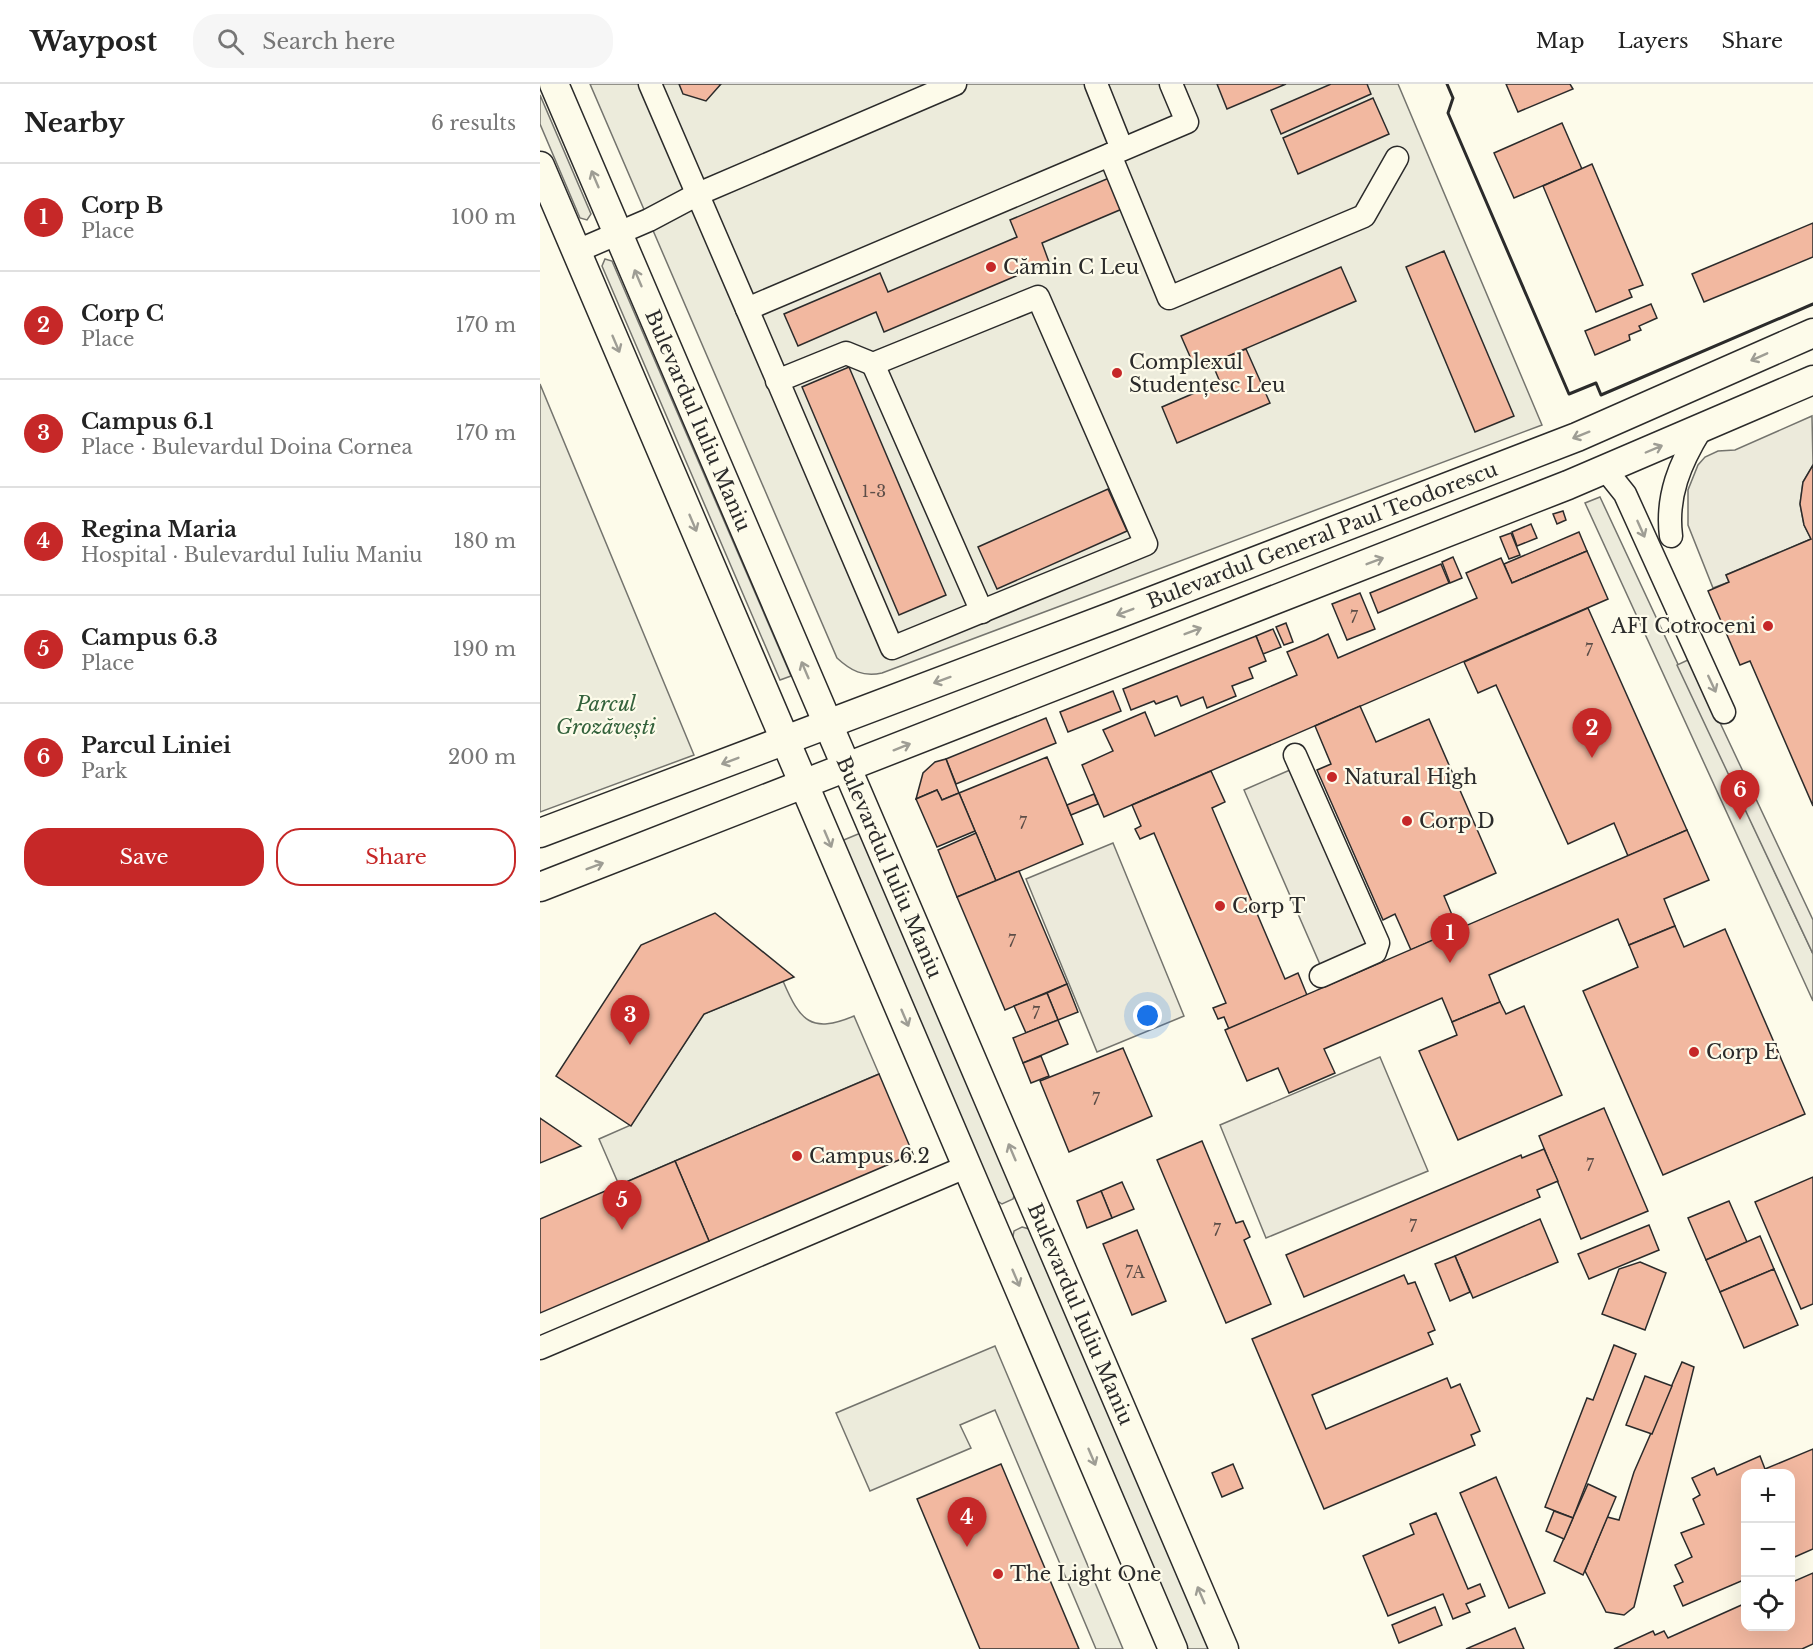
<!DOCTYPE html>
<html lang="en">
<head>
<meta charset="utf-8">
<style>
	body { margin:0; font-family:"Libre Baskerville",serif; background:#f6f6f6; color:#222 }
	.controls { position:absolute; right:18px; bottom:18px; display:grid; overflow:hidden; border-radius:12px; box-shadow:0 6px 24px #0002 }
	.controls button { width:54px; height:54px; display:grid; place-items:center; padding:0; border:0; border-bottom:2px solid #e0e0e0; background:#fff; color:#222; font:30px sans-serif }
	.you { position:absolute; left:608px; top:932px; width:21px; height:21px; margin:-15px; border:4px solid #fff; border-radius:50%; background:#1a73e8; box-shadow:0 0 0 9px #1a73e833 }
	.badge { display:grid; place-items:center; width:39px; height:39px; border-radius:50%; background:#c62828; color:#fff; font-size:20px; font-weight:700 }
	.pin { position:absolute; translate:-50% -50px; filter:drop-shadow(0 2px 3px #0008) }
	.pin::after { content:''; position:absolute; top:32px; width:21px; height:18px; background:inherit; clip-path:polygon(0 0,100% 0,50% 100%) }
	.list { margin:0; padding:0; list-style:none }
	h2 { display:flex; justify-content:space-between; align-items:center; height:78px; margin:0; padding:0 24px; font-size:26px }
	h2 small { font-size:20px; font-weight:400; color:#767676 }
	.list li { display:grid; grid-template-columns:39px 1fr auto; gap:18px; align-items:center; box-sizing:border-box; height:108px; padding:0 24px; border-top:2px solid #e0e0e0 }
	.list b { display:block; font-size:22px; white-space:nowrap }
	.list p { margin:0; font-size:20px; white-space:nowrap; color:#767676 }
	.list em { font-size:20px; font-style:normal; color:#767676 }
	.actions { display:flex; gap:12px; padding:18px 24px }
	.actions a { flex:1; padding:14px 0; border:2px solid #c62828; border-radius:24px; text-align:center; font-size:21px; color:#c62828 }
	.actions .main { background:#c62828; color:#fff }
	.icon { flex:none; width:33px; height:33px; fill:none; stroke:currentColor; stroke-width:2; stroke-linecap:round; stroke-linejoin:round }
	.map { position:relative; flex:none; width:1273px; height:1565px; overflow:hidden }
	header { display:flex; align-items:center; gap:36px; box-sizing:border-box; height:84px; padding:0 30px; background:#fff; border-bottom:2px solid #e0e0e0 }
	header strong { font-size:28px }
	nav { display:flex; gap:33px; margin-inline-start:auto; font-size:21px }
	.search { width:420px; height:54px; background:#f6f6f6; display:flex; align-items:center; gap:15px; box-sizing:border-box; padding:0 21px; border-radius:24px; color:#767676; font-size:22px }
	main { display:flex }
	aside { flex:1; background:#fff }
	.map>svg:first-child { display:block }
	.green { fill:#ecebdb; stroke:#74746e; stroke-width:1.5 }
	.parking { fill:#eceadb; stroke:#74746e; stroke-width:1.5 }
	.building { fill:#f2b8a0; stroke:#2b2b2b; stroke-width:1.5 }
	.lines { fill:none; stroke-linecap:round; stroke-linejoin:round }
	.minor-casing { stroke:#2b2b2b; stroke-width:25 }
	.major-casing { stroke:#2b2b2b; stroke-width:31 }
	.minor { stroke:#fdfbea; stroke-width:22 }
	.major { stroke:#fdfbea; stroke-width:28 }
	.wall { stroke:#2b2b2b; stroke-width:3 }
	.oneway { stroke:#9e9d94 }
	.poi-dot { fill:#c62828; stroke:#fdfbea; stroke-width:2 }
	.labels { text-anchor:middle; stroke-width:4.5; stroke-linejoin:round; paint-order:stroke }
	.number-label { font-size:16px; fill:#5d4e48 }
	.poi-label { font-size:20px; fill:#2b2b2b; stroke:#fdfbea; text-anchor:start }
	.street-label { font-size:20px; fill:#2b2b2b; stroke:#fdfbea }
	.park-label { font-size:20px; font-style:italic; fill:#34623c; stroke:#fdfbea }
</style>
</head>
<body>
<header>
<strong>Waypost</strong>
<div class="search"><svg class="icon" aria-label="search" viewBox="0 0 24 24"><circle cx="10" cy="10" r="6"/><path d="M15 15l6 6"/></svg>Search here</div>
<nav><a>Map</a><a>Layers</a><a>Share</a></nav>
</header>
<main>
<aside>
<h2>Nearby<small>6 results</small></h2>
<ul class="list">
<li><span class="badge">1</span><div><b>Corp B</b><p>Place</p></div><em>100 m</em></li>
<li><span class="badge">2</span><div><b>Corp C</b><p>Place</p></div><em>170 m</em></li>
<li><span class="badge">3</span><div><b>Campus 6.1</b><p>Place · Bulevardul Doina Cornea</p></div><em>170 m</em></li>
<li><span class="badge">4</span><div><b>Regina Maria</b><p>Hospital · Bulevardul Iuliu Maniu</p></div><em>180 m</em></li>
<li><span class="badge">5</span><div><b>Campus 6.3</b><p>Place</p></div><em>190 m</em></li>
<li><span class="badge">6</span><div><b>Parcul Liniei</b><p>Park</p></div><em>200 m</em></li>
</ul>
<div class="actions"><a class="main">Save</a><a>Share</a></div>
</aside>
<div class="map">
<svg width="1273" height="1565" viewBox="0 0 1273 1565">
	<rect width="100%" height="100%" fill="#fdfbea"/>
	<g class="green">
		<path d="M 50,0 L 858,0 L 1002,341 L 342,589 C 323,593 311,587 297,574 Z"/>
		<polygon points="0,11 51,130 47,136 40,134 0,40"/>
		<polygon points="65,175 72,177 251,592 240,596 62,182"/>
		<polygon points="0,300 154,671 0,728"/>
		<polygon points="1060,413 1273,870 1273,917 1045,419"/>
		<polygon points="323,748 476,1106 473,1115 462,1120 453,1114 299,758"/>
		<path d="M 243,897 C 260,937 271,950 314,932 L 339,990 L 79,1101 L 59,1055 L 91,1041 L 164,930 Z"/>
		<polygon points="482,1143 493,1146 671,1565 645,1565 472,1157 474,1147"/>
		<polygon points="455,1262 583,1565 556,1565 455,1326 420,1341 431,1364 330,1407 296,1329"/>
	</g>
	<g class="parking">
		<polygon points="1272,332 1273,381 1263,398 1260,420 1264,441 1271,455 1186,491 1189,498 1173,504 1148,441 1148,406 1158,381 1165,373 1178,367 1195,366"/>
		<polygon points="1150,575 1273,836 1273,870 1137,581"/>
		<polygon points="766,679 844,859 782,885 704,706"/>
		<polygon points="573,759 644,932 557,968 486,795"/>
		<polygon points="840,973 888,1087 726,1154 680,1041"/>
	</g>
	<g class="building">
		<polygon points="139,0 181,0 166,17 143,10"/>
		<polygon points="677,0 746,0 687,25"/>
		<polygon points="791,0 827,0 831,10 741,50 731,26"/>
		<polygon points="966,0 1030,0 1033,5 978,28"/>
		<polygon points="833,14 849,50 758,90 743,54"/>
		<polygon points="1022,39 1042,85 974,114 954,69"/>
		<polygon points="1052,80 1103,201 1089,206 1092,213 1056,228 1003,102"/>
		<polygon points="569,94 582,125 502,159 509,178 344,248 336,228 258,262 244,230 340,189 348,208 477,153 470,136"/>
		<polygon points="1273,139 1273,173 1164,218 1152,190"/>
		<polygon points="904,167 974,332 935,348 866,183"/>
		<polygon points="801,183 816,217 656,286 641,252"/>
		<polygon points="1111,220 1117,234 1099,242 1101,246 1089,251 1090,256 1055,271 1045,247"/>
		<polygon points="706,265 730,319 637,359 622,323 680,298 672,279"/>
		<polygon points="309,283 406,511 359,531 262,303"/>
		<polygon points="1273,381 1273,722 1210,577 1200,581 1168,507 1189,498 1186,491 1271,455 1264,441 1260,420 1263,398"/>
		<polygon points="568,405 587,447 457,505 438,463"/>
		<polygon points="1023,427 1026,436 1017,440 1013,430"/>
		<polygon points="991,440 997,454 977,462 972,448"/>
		<polygon points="1039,448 1047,467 972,499 964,480"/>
		<polygon points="971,449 980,471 969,475 960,453"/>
		<polygon points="1047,467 1068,515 564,733 542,681 573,667 563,646 605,628 615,652 757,591 747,568 776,556 788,550 798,574 937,514 926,489 961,474 972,499"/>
		<polygon points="913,473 922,494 910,499 902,478"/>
		<polygon points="901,480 909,499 838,529 830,509"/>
		<polygon points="820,509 835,545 807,556 792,520"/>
		<polygon points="1048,524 1147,746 1088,772 1074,739 1028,760 956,601 938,609 924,578"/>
		<polygon points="746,539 753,558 744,561 736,543"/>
		<polygon points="733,545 741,563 723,570 716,552"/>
		<polygon points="716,552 726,577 709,584 713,594 692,602 696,612 667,624 663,613 641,622 637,612 616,620 614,617 591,626 583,605"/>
		<polygon points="573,607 581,627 528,648 520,628"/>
		<polygon points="820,622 836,658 889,635 956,789 904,812 918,845 871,866 855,830 843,836 777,686 791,680 775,642"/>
		<polygon points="506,634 516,659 416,700 406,675"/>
		<polygon points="507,673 543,760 456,797 419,709"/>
		<polygon points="406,675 419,709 402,716 397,706 376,715 383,689 395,678"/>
		<polygon points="671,687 685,718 672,724 745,895 758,889 767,911 689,945 684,933 678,935 673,924 686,919 614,749 600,755 595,745 601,742 592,721"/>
		<polygon points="397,706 402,716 419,709 435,747 397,763 376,715"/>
		<polygon points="554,710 558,720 531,731 527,721"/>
		<polygon points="1147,746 1169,796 1124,815 1135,842 1089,861 1078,835 949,891 960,918 912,938 902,914 784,965 795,989 749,1009 738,984 707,997 685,946"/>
		<polygon points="436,749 456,797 417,813 398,766"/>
		<polygon points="479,787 527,900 465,926 417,813"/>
		<polygon points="175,829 254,893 164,930 91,1042 16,992 101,861"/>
		<polygon points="1135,842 1144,863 1185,845 1265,1030 1123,1091 1043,907 1098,883 1089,861"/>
		<polygon points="527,900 538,928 518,936 507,909"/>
		<polygon points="507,909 518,936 486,949 474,922"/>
		<polygon points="960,918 966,930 984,922 1022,1011 918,1056 879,967 917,951 912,938"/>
		<polygon points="518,936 528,960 483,979 473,954"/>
		<polygon points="583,964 612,1032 529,1068 500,997"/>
		<polygon points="501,972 509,992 491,999 483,979"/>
		<polygon points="339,990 373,1070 169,1157 135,1077"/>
		<polygon points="1064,1024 1108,1127 1041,1155 999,1052"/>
		<polygon points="0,1034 41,1062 0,1079"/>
		<polygon points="662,1057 696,1139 703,1137 710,1153 704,1156 731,1220 686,1239 617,1076"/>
		<polygon points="1004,1065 1018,1097 997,1106 1000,1113 764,1213 746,1171 981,1071 982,1074"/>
		<polygon points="135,1077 169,1157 0,1229 0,1135"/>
		<polygon points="1273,1093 1273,1220 1261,1225 1215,1118"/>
		<polygon points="582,1098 594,1125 572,1134 561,1107"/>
		<polygon points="561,1107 572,1134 547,1144 537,1117"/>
		<polygon points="1189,1117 1207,1158 1166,1176 1148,1134"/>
		<polygon points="1000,1135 1018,1178 933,1214 915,1172"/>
		<polygon points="1109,1141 1119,1166 1049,1195 1038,1170"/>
		<polygon points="597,1146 626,1217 592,1231 563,1160"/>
		<polygon points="1220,1152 1234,1185 1180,1208 1166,1176"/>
		<polygon points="915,1172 930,1208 910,1217 895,1180"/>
		<polygon points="1100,1178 1126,1189 1105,1246 1062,1230 1079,1185"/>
		<polygon points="1234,1185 1258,1241 1204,1264 1180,1208"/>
		<polygon points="864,1191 868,1200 875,1198 895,1246 888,1249 893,1260 772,1311 786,1345 907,1294 911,1304 920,1300 940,1347 931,1351 935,1361 784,1425 712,1255"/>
		<polygon points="1074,1261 1096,1270 1033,1434 1005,1423 1047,1314 1053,1316"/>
		<polygon points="1142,1278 1154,1283 1094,1523 1084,1531 1066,1528 1045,1487 1067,1433 1079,1436 1094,1388"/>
		<polygon points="1105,1292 1132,1302 1112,1350 1086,1341"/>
		<polygon points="1273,1365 1273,1465 1250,1475 1250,1390 1206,1390 1206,1495 1143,1522 1134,1502 1143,1498 1135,1481 1152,1473 1141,1449 1164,1440 1153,1415 1160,1411 1152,1394 1174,1384 1177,1391 1220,1372 1225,1385"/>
		<polygon points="461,1380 539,1565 440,1565 377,1415"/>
		<polygon points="693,1380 703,1404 682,1413 672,1389"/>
		<polygon points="956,1393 1005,1509 969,1524 920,1409"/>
		<polygon points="1048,1400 1076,1413 1043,1491 1014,1477"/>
		<polygon points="1014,1427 1033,1434 1024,1455 1006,1447"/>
		<polygon points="896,1429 928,1505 940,1500 945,1512 926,1520 930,1528 913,1535 903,1510 848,1532 823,1472 874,1450 870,1440"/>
		<polygon points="1273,1489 1273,1560 1262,1565 1074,1565 1113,1547 1115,1551 1124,1547 1128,1554 1206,1519 1206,1542 1250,1542 1250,1499"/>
		<polygon points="895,1523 902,1541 859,1559 852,1541"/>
		<polygon points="975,1544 984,1565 926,1565"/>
	</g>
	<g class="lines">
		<g class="minor-casing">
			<g id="minor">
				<polyline points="110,0 207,225 647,38 631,0"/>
				<polyline points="556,0 582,65"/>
				<polyline points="570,71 629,214 824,132 857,74"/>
				<polyline points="37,167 109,136 158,110 415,0"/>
				<polyline points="207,225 352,564 606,460 498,213 333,280 306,269 237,297"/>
				<polyline points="333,280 442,528"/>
				<polyline points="1065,385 1085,410 1184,628"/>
				<path d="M 1131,452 C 1126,412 1140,379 1161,345"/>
				<polyline points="755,671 838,859 835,868 781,892"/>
				<polyline points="0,1264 428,1082"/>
			</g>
		</g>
		<g class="major-casing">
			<g id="major">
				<path id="s1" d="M 14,0 L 684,1565"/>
				<polyline points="0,82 633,1565"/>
				<path id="s2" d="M 0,749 L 573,532 L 1037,353 L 1273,249"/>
				<polyline points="0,803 1028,401 1273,296"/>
			</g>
		</g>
		<use href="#minor" class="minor"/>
		<use href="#major" class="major"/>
		<polyline class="wall" points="907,0 913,14 908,29 1029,310 1056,299 1061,311 1273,220"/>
	</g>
	<defs><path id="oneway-shaft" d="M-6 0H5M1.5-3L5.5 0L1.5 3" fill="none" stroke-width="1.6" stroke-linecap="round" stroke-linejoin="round" transform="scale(1.5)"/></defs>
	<g class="oneway">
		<use href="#oneway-shaft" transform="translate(55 95) rotate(-113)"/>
		<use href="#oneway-shaft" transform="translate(98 194) rotate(-113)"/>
		<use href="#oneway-shaft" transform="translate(76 260) rotate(67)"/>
		<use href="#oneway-shaft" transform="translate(1219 273) rotate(156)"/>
		<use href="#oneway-shaft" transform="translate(1041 351) rotate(158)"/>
		<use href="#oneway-shaft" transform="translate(1114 365) rotate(-23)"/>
		<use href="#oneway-shaft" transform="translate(153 439) rotate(67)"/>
		<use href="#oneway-shaft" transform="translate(1101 445) rotate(66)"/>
		<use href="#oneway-shaft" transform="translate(835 477) rotate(-21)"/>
		<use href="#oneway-shaft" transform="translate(585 528) rotate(159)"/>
		<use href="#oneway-shaft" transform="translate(653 547) rotate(-21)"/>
		<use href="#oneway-shaft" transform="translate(265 586) rotate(-113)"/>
		<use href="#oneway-shaft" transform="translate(402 596) rotate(160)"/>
		<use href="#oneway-shaft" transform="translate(1172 600) rotate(65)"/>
		<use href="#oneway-shaft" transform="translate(362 663) rotate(-22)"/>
		<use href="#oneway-shaft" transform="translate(190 677) rotate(159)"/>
		<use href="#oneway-shaft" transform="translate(288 755) rotate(67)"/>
		<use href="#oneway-shaft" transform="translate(55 782) rotate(-21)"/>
		<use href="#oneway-shaft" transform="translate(365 934) rotate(67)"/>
		<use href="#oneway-shaft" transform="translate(472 1068) rotate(-113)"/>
		<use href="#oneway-shaft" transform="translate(476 1194) rotate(67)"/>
		<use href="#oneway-shaft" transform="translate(552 1373) rotate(67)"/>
		<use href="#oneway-shaft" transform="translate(661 1511) rotate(-113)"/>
	</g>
	<g class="poi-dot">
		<circle cx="451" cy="183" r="6"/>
		<circle cx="577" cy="289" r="6"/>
		<circle cx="1228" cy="542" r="6"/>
		<circle cx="792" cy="693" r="6"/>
		<circle cx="867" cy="737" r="6"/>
		<circle cx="680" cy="822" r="6"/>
		<circle cx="1154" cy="968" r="6"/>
		<circle cx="257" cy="1072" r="6"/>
		<circle cx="458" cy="1490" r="6"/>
	</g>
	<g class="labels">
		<g class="number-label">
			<text x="334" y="413">1-3</text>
			<text x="814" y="539">7</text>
			<text x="1049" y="572">7</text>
			<text x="483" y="745">7</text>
			<text x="472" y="863">7</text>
			<text x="496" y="935">7</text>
			<text x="556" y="1021">7</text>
			<text x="1050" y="1087">7</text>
			<text x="873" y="1148">7</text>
			<text x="677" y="1152">7</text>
			<text x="595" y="1194">7A</text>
		</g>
		<g class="poi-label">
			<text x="463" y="190">Cămin C Leu</text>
			<text x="589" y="285">Complexul<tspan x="589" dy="23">Studențesc Leu</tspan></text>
			<text x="1216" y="549" text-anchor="end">AFI Cotroceni</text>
			<text x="804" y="700">Natural High</text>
			<text x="879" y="744">Corp D</text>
			<text x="692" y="829">Corp T</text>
			<text x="1166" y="975">Corp E</text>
			<text x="269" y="1079">Campus 6.2</text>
			<text x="470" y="1497">The Light One</text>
		</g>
		<g class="street-label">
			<text dy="7" stroke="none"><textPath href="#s1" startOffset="366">Bulevardul Iuliu Maniu</textPath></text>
			<text dy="7" stroke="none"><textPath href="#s2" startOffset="837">Bulevardul General Paul Teodorescu</textPath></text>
			<text dy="7" stroke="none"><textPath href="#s1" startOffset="852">Bulevardul Iuliu Maniu</textPath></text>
			<text dy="7" stroke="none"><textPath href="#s1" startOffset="1338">Bulevardul Iuliu Maniu</textPath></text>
		</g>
		<g class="park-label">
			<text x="66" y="627">Parcul<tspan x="66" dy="23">Grozăvești</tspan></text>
		</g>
	</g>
</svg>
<div class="controls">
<button>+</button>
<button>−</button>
<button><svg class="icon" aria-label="locate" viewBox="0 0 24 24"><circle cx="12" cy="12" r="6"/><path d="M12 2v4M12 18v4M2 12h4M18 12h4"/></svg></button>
</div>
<div class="you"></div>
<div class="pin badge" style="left:910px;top:879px">1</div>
<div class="pin badge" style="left:1052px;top:674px">2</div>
<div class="pin badge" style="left:90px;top:961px">3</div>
<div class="pin badge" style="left:427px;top:1463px">4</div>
<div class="pin badge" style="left:82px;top:1146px">5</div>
<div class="pin badge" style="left:1200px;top:736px">6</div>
</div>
</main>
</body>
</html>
